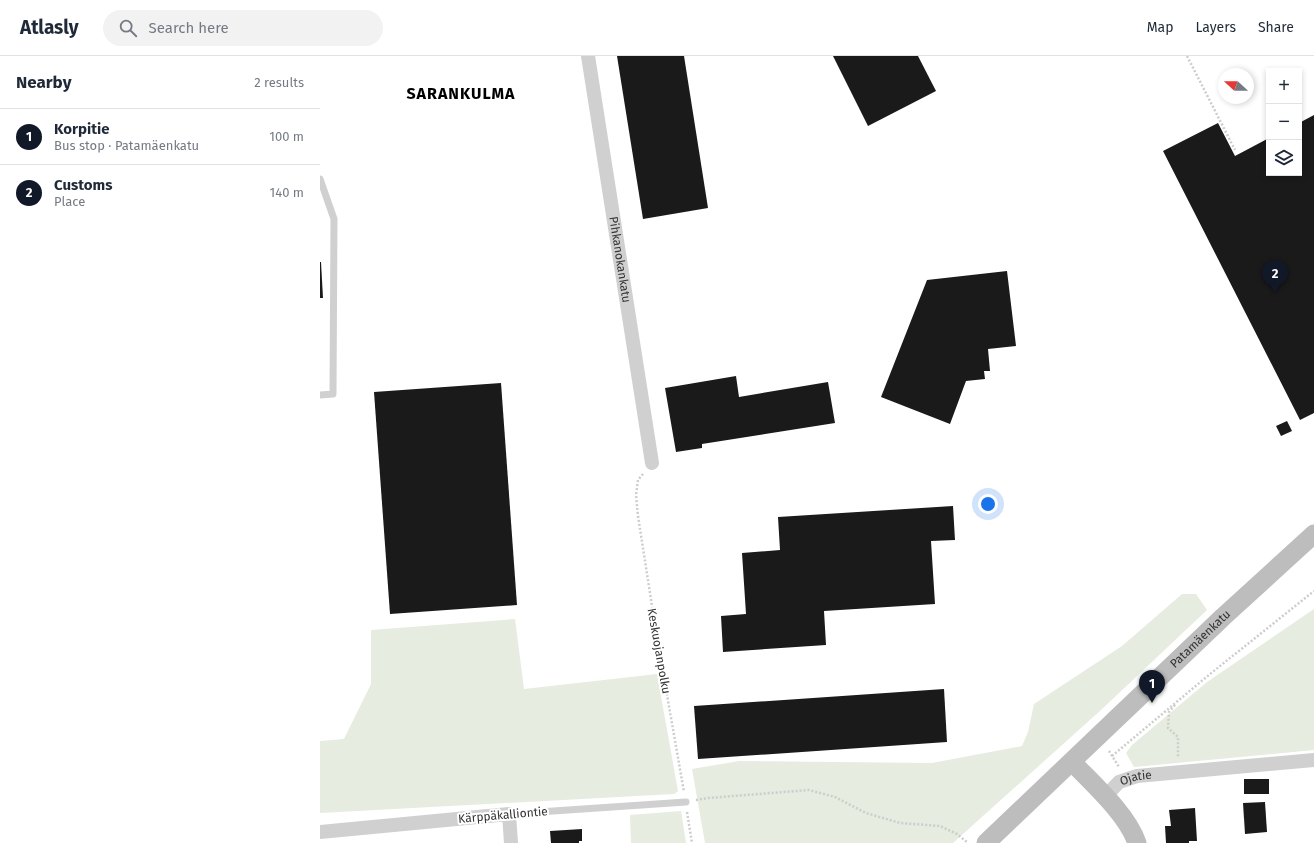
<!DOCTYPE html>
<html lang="en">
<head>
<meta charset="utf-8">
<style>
	body { margin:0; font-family:"Fira Sans",sans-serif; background:#f2f2f3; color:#1f2937 }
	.controls { position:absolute; right:12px; top:12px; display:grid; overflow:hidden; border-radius:0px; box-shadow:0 2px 6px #0003 }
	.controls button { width:36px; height:36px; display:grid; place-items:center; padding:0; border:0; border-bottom:1px solid #e0e1e3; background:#fff; color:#1f2937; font:20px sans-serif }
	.compass { position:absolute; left:898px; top:12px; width:36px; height:36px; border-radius:50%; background:#fff; box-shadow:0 2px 6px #0003; rotate:291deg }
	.you { position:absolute; left:668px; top:448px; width:14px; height:14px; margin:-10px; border:3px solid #fff; border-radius:50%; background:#1a73e8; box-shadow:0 0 0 6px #1a73e833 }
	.badge { display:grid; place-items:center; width:26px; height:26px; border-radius:50%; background:#111827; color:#fff; font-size:13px; font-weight:700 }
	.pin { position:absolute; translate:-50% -33px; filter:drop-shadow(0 1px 2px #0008) }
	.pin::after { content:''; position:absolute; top:21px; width:14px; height:12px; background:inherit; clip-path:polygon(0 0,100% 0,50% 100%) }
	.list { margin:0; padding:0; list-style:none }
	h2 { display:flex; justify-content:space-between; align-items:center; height:52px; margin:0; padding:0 16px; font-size:17px }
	h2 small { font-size:13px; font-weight:400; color:#747a83 }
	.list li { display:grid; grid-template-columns:26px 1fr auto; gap:12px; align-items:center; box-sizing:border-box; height:56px; padding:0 16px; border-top:1px solid #e0e1e3 }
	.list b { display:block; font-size:15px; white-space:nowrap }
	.list p { margin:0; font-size:13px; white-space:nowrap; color:#747a83 }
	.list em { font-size:13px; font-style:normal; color:#747a83 }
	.icon { flex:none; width:22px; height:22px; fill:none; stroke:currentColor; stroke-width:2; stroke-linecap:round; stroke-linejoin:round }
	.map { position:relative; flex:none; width:994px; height:787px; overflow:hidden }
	header { display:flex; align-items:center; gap:24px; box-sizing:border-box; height:56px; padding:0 20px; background:#fff; border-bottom:1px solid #e0e1e3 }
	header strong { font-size:19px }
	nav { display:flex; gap:22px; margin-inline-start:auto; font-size:14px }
	.search { width:280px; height:36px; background:#f2f2f3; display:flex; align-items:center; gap:10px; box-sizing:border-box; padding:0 14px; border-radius:22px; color:#747a83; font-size:15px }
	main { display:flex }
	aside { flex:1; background:#fff }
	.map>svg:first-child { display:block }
	.green { fill:#e6ecdf }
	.building { fill:#1a1a1a }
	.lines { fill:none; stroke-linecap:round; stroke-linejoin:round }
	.path { stroke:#cdcdcd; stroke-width:2.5; stroke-dasharray:2 2; stroke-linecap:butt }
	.lane { stroke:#d0d0d0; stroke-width:7 }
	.street { stroke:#d0d0d0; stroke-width:14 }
	.secondary { stroke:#bdbdbd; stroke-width:19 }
	.labels { text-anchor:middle; stroke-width:4; stroke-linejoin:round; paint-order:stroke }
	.street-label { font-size:12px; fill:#333; stroke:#fff }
	.district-label { font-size:16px; font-weight:bold; letter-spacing:1px; fill:#000; stroke:#fff }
</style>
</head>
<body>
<header>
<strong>Atlasly</strong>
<div class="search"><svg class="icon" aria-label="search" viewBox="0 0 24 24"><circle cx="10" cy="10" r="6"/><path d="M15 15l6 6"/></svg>Search here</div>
<nav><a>Map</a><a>Layers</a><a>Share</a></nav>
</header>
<main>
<aside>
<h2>Nearby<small>2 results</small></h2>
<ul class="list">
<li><span class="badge">1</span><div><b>Korpitie</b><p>Bus stop · Patamäenkatu</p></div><em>100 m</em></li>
<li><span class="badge">2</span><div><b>Customs</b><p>Place</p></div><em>140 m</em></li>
</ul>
</aside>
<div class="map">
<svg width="994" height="787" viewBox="0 0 994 787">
	<rect width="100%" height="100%" fill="#fff"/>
	<g class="green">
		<polygon points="862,538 876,538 887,554 781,654 633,787 385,787 372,713 419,705 612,707 702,690 708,676 714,648 802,590"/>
		<polygon points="994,553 994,694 814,711 806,697 812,689 887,626"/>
		<polygon points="195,563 204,633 337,618 358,735 354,738 0,757 0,685 24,683 51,628 51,574"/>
		<polygon points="361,755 366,787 311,787 310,759"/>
	</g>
	<g class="building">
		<polygon points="297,0 364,0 388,152 323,163"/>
		<polygon points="513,0 598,0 616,35 548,70"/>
		<polygon points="994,59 994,357 980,364 843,95 898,67 915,100 949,82 949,117 979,117 979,67"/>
		<polygon points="0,206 1,206 3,242 0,242"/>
		<polygon points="687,215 696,290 668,293 670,315 664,315 665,323 646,325 630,368 561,341 607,224"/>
		<polygon points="416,320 419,341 508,326 515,367 382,388 382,392 356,396 345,332"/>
		<polygon points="181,327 197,549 70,558 54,336"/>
		<polygon points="967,365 972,375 961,380 956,370"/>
		<polygon points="633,450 635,484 611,485 615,548 504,555 506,589 403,596 401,560 426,558 422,497 460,494 458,461"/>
		<polygon points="624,633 627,686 378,703 374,650"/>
		<rect x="924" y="723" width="25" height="15"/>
		<polygon points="945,746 947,776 925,778 923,747"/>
		<polygon points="875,752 877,785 869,785 869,787 846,787 845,770 851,770 849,754"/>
		<polygon points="262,773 262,785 259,785 259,787 231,787 230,775"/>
	</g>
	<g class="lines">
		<g class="path">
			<polyline points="867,0 915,94"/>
			<polyline points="323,418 318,424 316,439 318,460 337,582 364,736"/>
			<polyline points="855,649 849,656 848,672 858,681 858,702"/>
			<polyline points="789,695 799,711"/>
			<polyline points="792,700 890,618 994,535"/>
			<polyline points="376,744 388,742 489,734 515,741 546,757 580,767 620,770 637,778 648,787"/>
			<polyline points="367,756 372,787"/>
		</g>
		<g class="lane">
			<polyline points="0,123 14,163 13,338 0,339"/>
			<polyline points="189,758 366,746"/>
		</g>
		<g class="street">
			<path id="s1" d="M 268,0 L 332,407"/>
			<path id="s2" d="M 785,741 L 799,726 L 817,720 L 994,704"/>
			<polyline points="0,776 189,758 191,787"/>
		</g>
		<g class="secondary">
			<path d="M 752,706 C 773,728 807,758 817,787"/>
			<path id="s3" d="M 666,787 L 903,561 L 994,478"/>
		</g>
	</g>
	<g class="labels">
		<g class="street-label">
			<text dy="4" stroke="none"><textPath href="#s1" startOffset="206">Pihkanokankatu</textPath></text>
			<text dy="4" stroke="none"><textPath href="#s3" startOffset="296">Patamäenkatu</textPath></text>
			<text transform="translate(339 595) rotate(80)" y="4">Keskuojanpolku</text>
			<text dy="4" stroke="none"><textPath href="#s2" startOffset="38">Ojatie</textPath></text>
			<text transform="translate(183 759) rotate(-5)" y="4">Kärppäkalliontie</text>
		</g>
		<g class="district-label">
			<text x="141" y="43">SARANKULMA</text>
		</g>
	</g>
</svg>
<div class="controls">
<button>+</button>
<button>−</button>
<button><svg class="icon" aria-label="layers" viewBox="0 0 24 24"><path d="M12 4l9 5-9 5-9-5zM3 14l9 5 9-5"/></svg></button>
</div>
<svg class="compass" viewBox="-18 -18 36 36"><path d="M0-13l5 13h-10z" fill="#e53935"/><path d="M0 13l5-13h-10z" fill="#747a83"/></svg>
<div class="you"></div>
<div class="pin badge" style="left:832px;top:647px">1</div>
<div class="pin badge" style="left:955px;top:237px">2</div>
</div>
</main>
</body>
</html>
